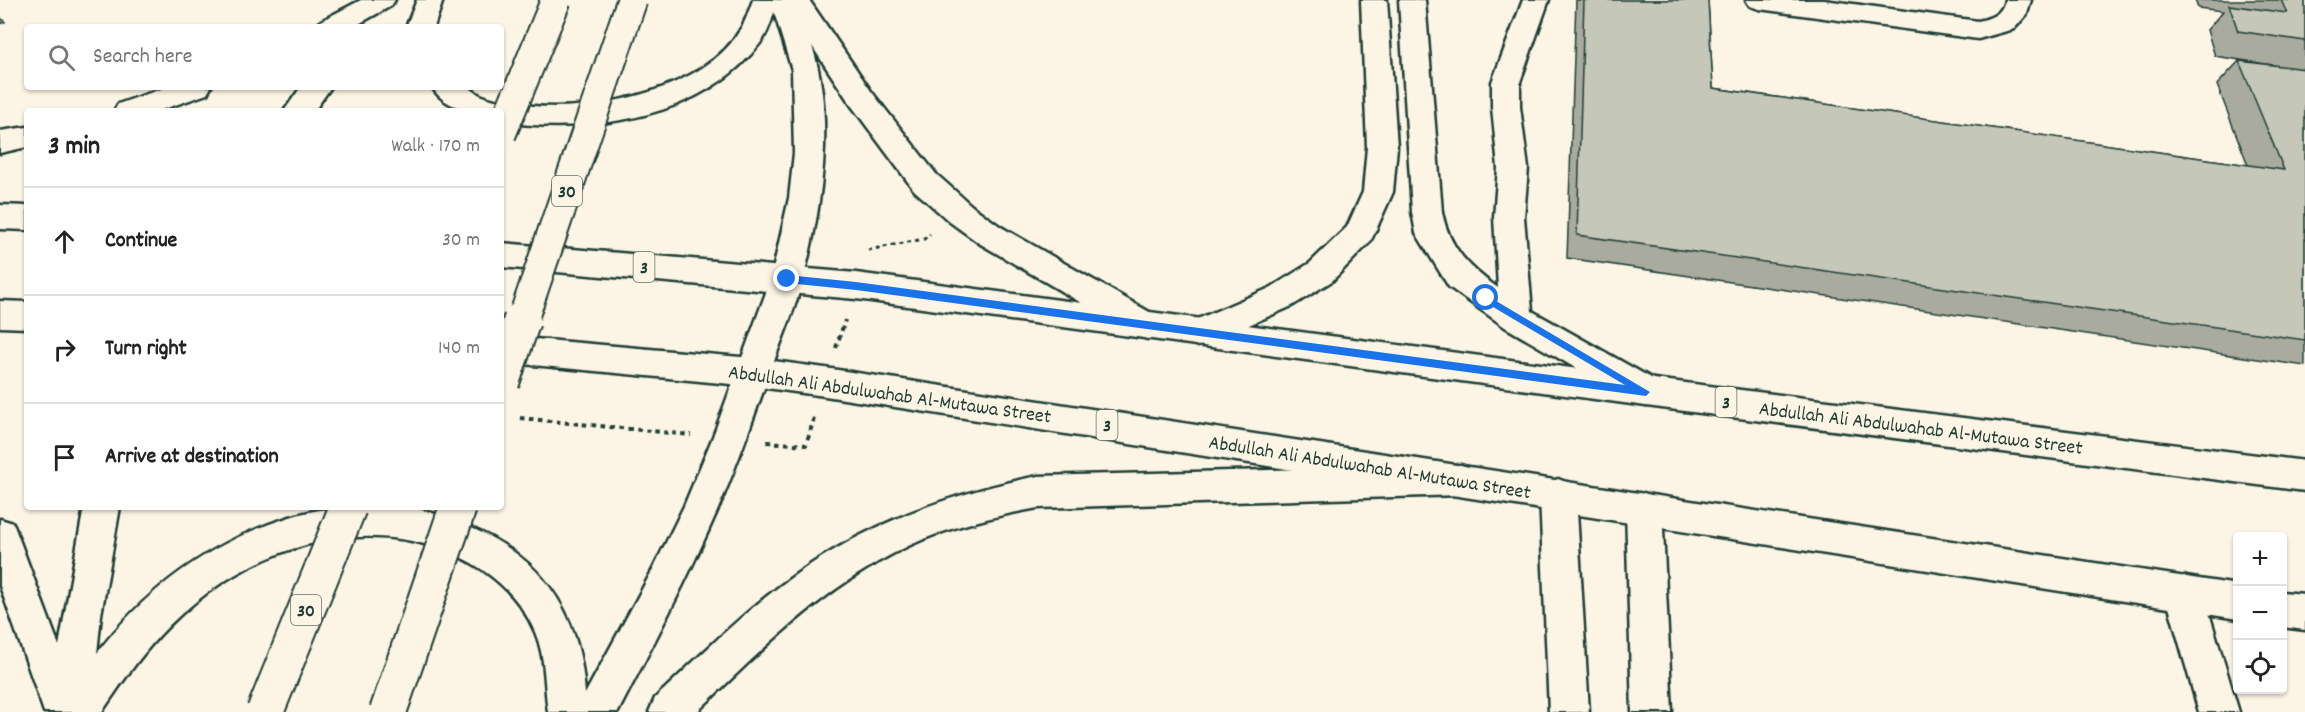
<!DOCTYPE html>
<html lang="en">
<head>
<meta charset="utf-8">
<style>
	body { margin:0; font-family:Dekko,sans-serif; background:#f2f2f2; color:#222 }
	.controls { position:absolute; right:18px; bottom:18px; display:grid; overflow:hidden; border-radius:6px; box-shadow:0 2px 4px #0004 }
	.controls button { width:54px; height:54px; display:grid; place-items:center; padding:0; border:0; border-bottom:2px solid #e0e0e0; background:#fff; color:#222; font:30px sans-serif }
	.stop { position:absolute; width:18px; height:18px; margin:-14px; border:4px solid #1a73e8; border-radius:50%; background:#fff }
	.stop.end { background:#1a73e8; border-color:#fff; box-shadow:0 2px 6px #0008 }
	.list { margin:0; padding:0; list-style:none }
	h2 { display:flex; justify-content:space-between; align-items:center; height:78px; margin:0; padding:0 24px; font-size:26px }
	h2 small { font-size:20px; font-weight:400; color:#767676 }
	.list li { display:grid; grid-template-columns:39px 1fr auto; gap:18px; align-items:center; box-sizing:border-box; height:108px; padding:0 24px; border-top:2px solid #e0e0e0 }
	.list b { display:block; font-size:22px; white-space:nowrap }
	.list em { font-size:20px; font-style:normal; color:#767676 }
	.icon { flex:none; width:33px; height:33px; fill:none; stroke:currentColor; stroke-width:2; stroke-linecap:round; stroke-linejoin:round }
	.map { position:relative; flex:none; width:2305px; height:712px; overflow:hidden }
	.search { position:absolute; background:#fff; box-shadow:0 2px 4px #0004; left:24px; top:24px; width:480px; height:66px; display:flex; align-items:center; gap:15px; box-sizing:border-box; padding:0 21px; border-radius:6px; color:#767676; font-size:22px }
	.panel { position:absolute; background:#fff; box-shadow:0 2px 4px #0004; left:24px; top:108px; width:480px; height:402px; border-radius:6px }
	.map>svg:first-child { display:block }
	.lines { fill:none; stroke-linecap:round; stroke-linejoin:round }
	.minor-casing { stroke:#1f3d34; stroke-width:5 }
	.major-casing { stroke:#1f3d34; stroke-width:5 }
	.highway-casing { stroke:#1f3d34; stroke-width:5 }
	.path-far1 { stroke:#1f3d34; stroke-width:3; stroke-dasharray:4 4; stroke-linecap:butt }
	.path { stroke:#1f3d34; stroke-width:4; stroke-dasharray:4.5 4.5; stroke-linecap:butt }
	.minor { fill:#fcf5e5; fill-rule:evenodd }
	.major { fill:#fcf5e5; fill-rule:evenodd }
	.highway { fill:#fcf5e5; fill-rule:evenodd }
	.highway-bridge-far1-casing { stroke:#1f3d34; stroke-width:33; stroke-linecap:butt }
	.highway-bridge-casing { stroke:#1f3d34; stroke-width:40; stroke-linecap:butt }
	.highway-bridge-far1 { stroke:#fcf5e5; stroke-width:29 }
	.highway-bridge { stroke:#fcf5e5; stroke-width:36 }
	.wall { fill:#a9ab9f; stroke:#1f3d34; stroke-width:1.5 }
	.shaded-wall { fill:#8a8b82; stroke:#1f3d34; stroke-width:1.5 }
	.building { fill:#c5c7b9; stroke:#1f3d34; stroke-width:1.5 }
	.route { fill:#1a73e8 }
	.labels { text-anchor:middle; stroke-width:6; stroke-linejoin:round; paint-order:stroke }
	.shield { fill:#fcf5e5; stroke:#617469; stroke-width:1.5 }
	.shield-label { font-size:18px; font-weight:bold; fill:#1f3d34 }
	.street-label { font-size:20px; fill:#1f3d34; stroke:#fcf5e5 }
</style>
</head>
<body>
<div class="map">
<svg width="2305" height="712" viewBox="0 0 2305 712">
	<rect width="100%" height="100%" fill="#fcf5e5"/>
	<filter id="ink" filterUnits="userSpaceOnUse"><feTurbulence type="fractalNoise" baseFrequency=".0167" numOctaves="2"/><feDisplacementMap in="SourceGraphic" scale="12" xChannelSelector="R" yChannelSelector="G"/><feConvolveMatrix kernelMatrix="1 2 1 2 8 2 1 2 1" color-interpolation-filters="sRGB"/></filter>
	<g filter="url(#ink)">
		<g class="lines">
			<g class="minor-casing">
				<g id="minor">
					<polygon points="1361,0 1387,0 1397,147 1393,192 1374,234 1370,242 1332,281 1292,306 1210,342 1198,346 1186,342 1182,333 1186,324 1270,288 1310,263 1347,227 1363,192 1367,147"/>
					<path d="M 1399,0 L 1425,0 L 1442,212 C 1449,248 1469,268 1498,288 L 1494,217 L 1498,168 L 1492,107 L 1492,82 L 1523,0 L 1549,0 L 1520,82 L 1520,107 L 1528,168 L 1524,217 L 1532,311 L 1658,382 L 1663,392 L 1658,402 L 1646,406 L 1634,402 L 1505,327 L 1449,287 L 1416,233 L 1412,212 Z"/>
					<path d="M 1746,0 L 1824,0 L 1978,21 C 1992,18 2002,14 2005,0 L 2031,0 L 2027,14 L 2014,29 L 1978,39 L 1759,9 L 1750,6 Z"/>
					<polygon points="1558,479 1571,484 1576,495 1589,712 1549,712 1540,495 1545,484"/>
					<polygon points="1644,493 1657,498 1662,509 1672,712 1632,712 1626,509 1631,498"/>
					<polygon points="2184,576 2197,581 2203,593 2239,712 2199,712 2165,593 2171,581"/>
				</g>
			</g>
			<g class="major-casing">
				<g id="major">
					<polygon points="0,205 27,206 27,230 0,229"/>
					<polygon points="501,243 856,273 1646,378 2305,461 2305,491 1646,406 856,299 501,267"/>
					<polygon points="0,301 27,302 27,328 0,327"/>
					<polygon points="501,336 752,358 825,368 2238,585 2238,619 825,396 752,386 501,362"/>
					<polygon points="2282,592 2305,594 2305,630 2282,627"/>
				</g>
			</g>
			<g class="highway-casing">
				<g id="highway">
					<polygon points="361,0 395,0 391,6 353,27 317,27 321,21"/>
					<polygon points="417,0 443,0 434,27 406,27"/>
					<path d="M 753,0 L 809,0 L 871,91 L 936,174 L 972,206 L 1001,227 L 1158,317 L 1163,326 L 1158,335 L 1147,339 L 1136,335 L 979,243 L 950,222 L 914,190 L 851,105 L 812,46 C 835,117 822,208 803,279 C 795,309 782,339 771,369 C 754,416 738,463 718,509 C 688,578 653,645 618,712 L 548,712 C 544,684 546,658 535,632 C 517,590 480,562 438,548 C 337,514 229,560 159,636 C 138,659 119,686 102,712 L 44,712 L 0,586 L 0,519 L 13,523 L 59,646 L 84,507 L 120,507 L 101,615 L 97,653 C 148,587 211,542 290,517 C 317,508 343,507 371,507 C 383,507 395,506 407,507 C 425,509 443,517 459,523 C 539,553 580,609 585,694 L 652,571 L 684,506 L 712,439 L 771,279 L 789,198 L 794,153 L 792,70 L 774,12 C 771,22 768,33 761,42 C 703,119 591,134 501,122 L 501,111 C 476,111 447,112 432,87 C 442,87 459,84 468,88 C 473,89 476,93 480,95 C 497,102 516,105 534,106 C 597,112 707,89 740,30 C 746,21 749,10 753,0 Z"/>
					<polygon points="167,87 211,87 207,94 158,111 114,111 118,104"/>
					<polygon points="301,87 331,87 314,111 284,111"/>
					<polygon points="27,127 27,147 0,153 0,131"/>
					<path d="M 1461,465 L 1473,469 L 1479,480 L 1473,491 L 1461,495 L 1038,508 C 999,515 960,524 924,539 C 834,577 766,645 697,712 L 649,712 L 655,698 C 692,664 727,628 766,597 C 846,532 938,496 1038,476 Z"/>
				</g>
			</g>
			<polyline class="path-far1" points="868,250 924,239 930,234"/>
			<g class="path">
				<polyline points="836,348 845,320"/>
				<polyline points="520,418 691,435"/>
				<polyline points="767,442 806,445 815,415"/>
			</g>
			<use href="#minor" class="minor"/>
			<use href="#major" class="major"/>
			<use href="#highway" class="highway"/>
			<g class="highway-bridge-far1-casing">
				<g id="highway-bridge-far1">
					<polyline points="501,134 556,0"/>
					<polyline points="522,322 632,0"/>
				</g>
			</g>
			<g class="highway-bridge-casing">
				<g id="highway-bridge">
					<polyline points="501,382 522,320"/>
					<polyline points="265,712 348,507"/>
					<polyline points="388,712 458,507"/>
				</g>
			</g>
			<use href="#highway-bridge-far1" class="highway-bridge-far1"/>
			<use href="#highway-bridge" class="highway-bridge"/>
		</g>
		<polygon class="wall" points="1576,0 1708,0 1713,88 2248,165 2217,85 2239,61 2279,66 2215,56 2207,30 2223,11 2198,8 2195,0 2305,0 2305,366 1567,258"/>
		<polygon class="shaded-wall" points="0,17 5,22 0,24"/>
		<g class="building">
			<polygon points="1584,0 1708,0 1713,88 2284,170 2239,61 2305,69 2305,340 1577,235"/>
			<polygon points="2281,0 2305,0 2305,41 2238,31 2229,5 2287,13"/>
		</g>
	</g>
	<polygon class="route" points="787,275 856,282 1625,385 1483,301 1481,298 1486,295 1650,392 1646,396 856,290 787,283 782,279"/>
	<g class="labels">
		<g class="shield">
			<rect x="552" y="176" width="30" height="30" rx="4.5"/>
			<rect x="633.5" y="252" width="21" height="30" rx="4.5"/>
			<rect x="1715.5" y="387" width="21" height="30" rx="4.5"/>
			<rect x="1096.5" y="410" width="21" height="30" rx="4.5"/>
			<rect x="291" y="595" width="30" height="30" rx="4.5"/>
		</g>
		<g class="shield-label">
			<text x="567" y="197">30</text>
			<text x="644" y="273">3</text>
			<text x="1726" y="408">3</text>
			<text x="1107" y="431">3</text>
			<text x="306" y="616">30</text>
		</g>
		<g class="street-label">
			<text transform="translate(890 393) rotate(8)" y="7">Abdullah Ali Abdulwahab Al-Mutawa Street</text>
			<text transform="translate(1921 427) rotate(7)" y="7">Abdullah Ali Abdulwahab Al-Mutawa Street</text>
			<text transform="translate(1370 466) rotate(9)" y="7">Abdullah Ali Abdulwahab Al-Mutawa Street</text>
		</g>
	</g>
</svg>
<div class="controls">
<button>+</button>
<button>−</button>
<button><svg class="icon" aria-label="locate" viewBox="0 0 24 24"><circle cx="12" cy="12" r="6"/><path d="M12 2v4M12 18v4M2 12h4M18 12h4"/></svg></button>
</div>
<div class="stop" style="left:1486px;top:298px"></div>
<div class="stop end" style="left:787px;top:279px"></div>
<div class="search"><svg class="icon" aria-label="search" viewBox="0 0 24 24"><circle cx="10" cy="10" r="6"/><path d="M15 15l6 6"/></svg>Search here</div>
<section class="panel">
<h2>3 min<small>Walk · 170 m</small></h2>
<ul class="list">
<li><svg class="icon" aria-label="ahead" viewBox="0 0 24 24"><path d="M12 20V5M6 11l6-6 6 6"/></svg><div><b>Continue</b></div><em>30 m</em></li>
<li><svg class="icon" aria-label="right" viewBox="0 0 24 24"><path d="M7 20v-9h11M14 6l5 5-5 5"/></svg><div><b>Turn right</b></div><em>140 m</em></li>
<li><svg class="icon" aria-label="arrive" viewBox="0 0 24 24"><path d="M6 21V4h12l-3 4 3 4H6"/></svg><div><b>Arrive at destination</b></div></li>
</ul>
</section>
</div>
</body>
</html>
